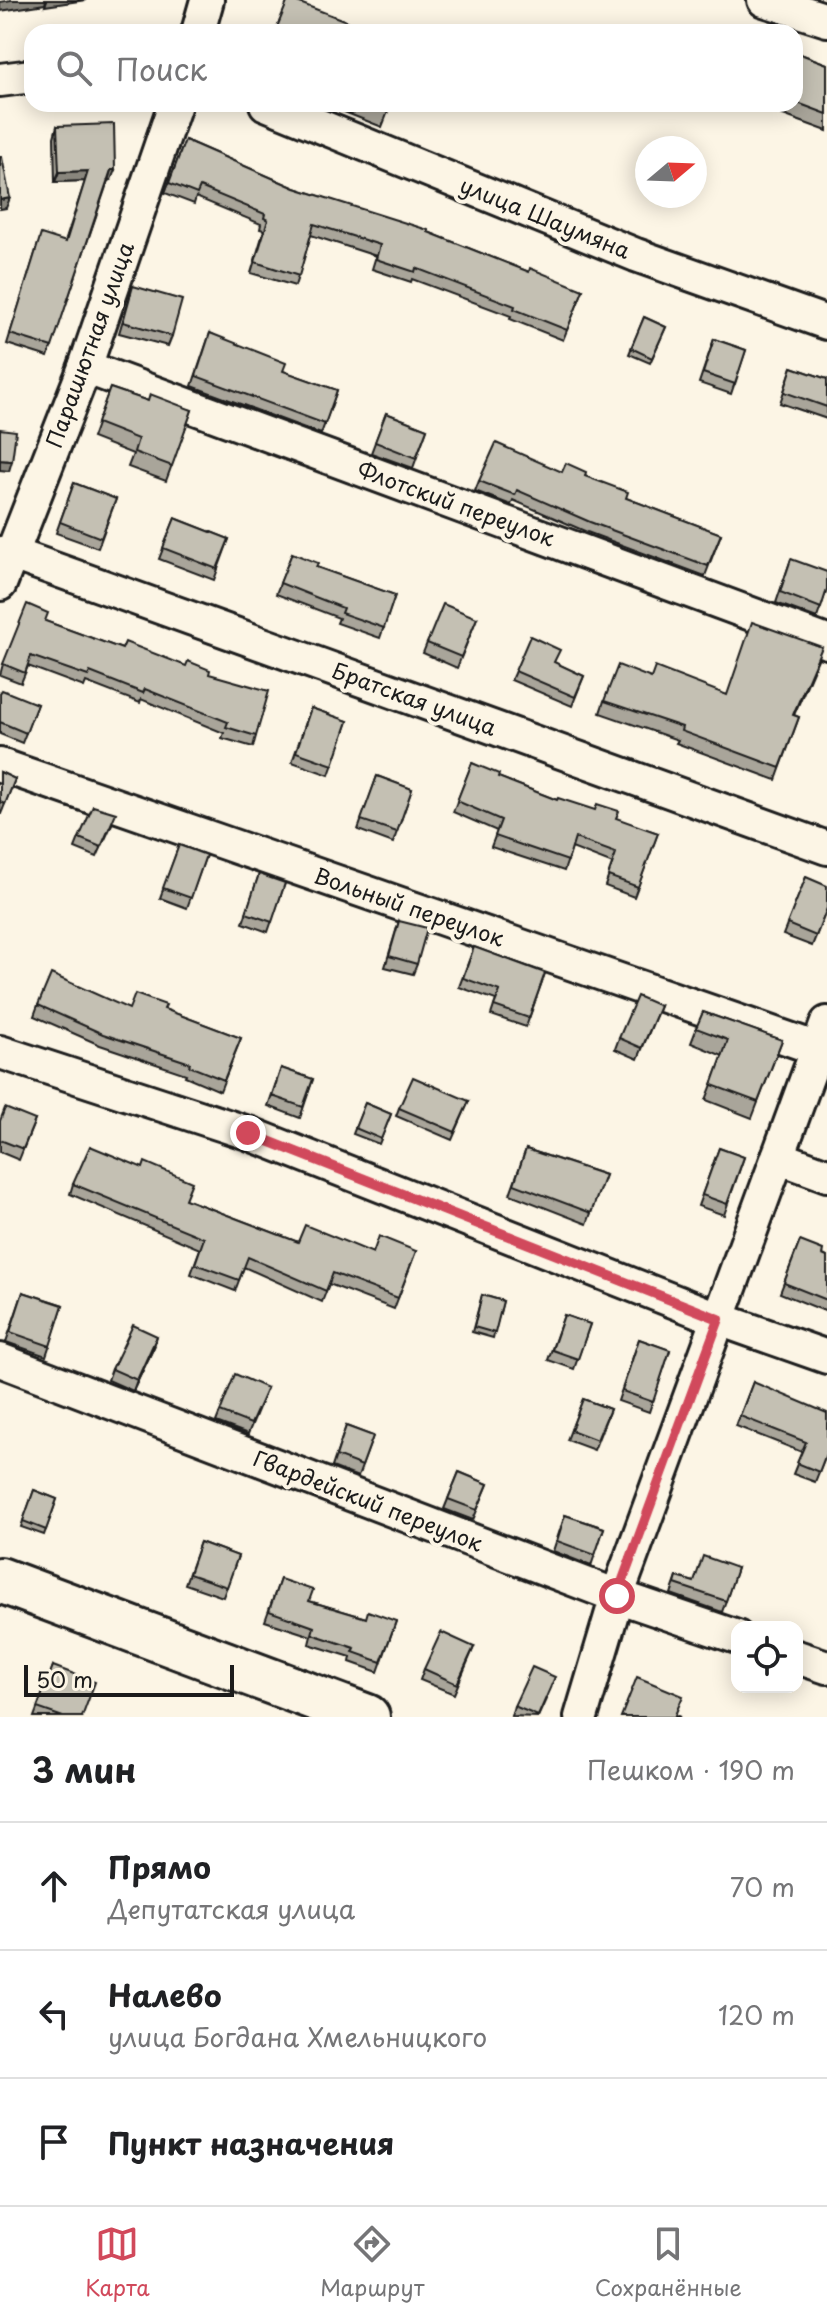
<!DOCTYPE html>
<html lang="ru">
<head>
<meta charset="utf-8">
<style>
	body { margin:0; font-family:"Playpen Sans",sans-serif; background:#f6f6f6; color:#202124 }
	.controls { position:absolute; right:24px; bottom:24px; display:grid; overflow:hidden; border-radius:16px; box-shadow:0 4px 20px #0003 }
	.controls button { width:72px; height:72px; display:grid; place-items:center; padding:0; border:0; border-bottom:2px solid #e0e0e0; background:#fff; color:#202124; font:40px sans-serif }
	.compass { position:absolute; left:635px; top:136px; width:72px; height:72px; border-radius:50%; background:#fff; box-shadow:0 4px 20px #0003; rotate:71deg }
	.scale { position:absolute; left:24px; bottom:20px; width:210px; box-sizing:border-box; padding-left:8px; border:4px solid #1c1c1c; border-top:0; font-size:22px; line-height:28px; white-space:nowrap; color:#1c1c1c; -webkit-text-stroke:6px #fcf5e5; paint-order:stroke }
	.stop { position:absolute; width:24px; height:24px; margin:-18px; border:6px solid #d1495b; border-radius:50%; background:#fff }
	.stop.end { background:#d1495b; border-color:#fff; box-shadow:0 2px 8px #0008 }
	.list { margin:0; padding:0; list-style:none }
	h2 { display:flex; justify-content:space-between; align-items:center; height:104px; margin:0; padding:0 32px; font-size:34px }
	h2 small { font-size:26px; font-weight:400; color:#757577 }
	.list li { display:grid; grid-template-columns:52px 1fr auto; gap:24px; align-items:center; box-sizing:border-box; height:128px; padding:0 32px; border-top:2px solid #e0e0e0 }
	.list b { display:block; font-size:30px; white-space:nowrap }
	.list p { margin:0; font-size:26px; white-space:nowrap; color:#757577 }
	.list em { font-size:26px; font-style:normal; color:#757577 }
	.icon { flex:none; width:44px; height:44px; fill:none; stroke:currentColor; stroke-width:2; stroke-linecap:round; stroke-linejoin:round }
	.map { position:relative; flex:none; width:827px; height:1717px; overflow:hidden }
	.search { position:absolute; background:#fff; box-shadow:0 4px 20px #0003; left:24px; right:24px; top:24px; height:88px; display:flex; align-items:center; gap:20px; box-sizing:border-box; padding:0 28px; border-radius:24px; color:#757577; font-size:30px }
	.sheet { height:488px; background:#fff }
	nav { display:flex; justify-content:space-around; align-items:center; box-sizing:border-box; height:112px; border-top:2px solid #e0e0e0; background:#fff; font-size:22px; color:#757577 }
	nav a { display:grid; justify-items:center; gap:4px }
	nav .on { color:#d1495b }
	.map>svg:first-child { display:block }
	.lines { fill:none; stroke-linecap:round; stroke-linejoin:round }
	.street-casing { stroke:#1c1c1c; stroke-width:38 }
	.secondary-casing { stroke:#1c1c1c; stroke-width:50 }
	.street { stroke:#fcf5e5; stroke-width:32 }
	.secondary { stroke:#fcf5e5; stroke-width:44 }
	.wall { fill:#a9a59a; stroke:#1c1c1c; stroke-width:2 }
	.shaded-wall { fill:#89867d; stroke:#1c1c1c; stroke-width:2 }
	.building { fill:#c4c0b3; stroke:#1c1c1c; stroke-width:2 }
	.route { stroke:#d1495b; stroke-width:10 }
	.labels { text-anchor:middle; stroke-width:8; stroke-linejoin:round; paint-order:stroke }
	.street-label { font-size:22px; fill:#1c1c1c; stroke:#fcf5e5 }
</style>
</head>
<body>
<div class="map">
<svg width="827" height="1717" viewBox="0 0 827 1717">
	<rect width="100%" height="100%" fill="#fcf5e5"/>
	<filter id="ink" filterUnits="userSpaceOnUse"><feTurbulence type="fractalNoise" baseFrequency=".0125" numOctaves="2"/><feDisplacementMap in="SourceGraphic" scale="16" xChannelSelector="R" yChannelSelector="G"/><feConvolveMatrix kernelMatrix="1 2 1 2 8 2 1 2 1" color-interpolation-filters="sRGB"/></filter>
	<g filter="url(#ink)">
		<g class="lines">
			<g class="street-casing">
				<g id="street">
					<polyline points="764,0 827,20"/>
					<polyline points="198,32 207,0"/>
					<polyline points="0,80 32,76"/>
					<polyline points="266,104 636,255 827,323"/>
					<polyline points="85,367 827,642"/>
					<polyline points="0,553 10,553 827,848"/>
					<polyline points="0,584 85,367 175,104"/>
					<polyline points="0,765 818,1049"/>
					<polyline points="0,1052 248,1133 719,1319 827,1357"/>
					<polyline points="778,1157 827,1175"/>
					<polyline points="0,1360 617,1596 737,1637"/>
					<polyline points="797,1657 827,1667"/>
					<polyline points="581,1717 617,1596 827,1023"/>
				</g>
			</g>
			<g class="secondary-casing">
				<polyline id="secondary" points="0,1580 367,1717"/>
			</g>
			<use href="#street" class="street"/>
			<use href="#secondary" class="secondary"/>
		</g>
		<g class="wall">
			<polygon points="795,52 827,64 827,131 764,108 765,104 795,104"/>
			<polygon points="324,104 391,104 382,127"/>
			<polygon points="57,126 111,180 108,181 48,357 7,344 38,244 65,242 85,181 55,182 54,137"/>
			<polygon points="185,140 295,188 428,232 529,272 583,290 563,340 510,319 511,316 412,279 411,282 372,269 376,256 311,235 295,286 251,273 264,230 260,229 261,224 196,197 194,204 165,193"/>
			<polygon points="133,286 172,336 168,346 119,333"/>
			<polygon points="644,317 666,327 650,363 629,354"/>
			<polygon points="210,333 283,371 337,390 321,434 192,386"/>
			<polygon points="714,339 746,350 731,394 699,383"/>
			<polygon points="792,367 827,379 827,419 780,403"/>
			<polygon points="110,388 148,401 192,410 166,481 128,467 133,454 92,438"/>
			<polygon points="386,413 427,429 413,468 371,453"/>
			<polygon points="562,472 585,476 626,498 721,534 705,576 587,532 513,500 511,505 475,491 479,481"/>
			<polygon points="74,483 116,499 98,548 56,533"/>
			<polygon points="175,518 229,539 214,580 159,559"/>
			<polygon points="292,553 316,567 395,595 380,638 337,623 339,618 276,594"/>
			<polygon points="791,559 827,589 817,618 776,603"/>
			<polygon points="477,618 457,668 423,653 427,643"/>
			<polygon points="45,621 122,649 209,674 256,736 253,747 222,738 224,733 141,699 140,703 86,682 84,687 28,666 21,683 0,675 3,664"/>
			<polygon points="818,659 794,715 799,717 776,780 676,743 678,740 600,713 604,701 651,678 726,695"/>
			<polygon points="555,663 584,676 572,706 511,680 515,671"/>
			<polygon points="0,693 37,704 22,743 0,734"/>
			<polygon points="311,708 348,721 329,775 292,762"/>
			<polygon points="472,763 498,777 557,800 658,833 634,897 605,886 613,864 572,848 564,871 491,847 497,831 453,812"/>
			<polygon points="0,772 15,779 1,814 0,814"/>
			<polygon points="377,776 412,789 393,843 358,830"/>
			<polygon points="112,824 97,857 75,848 79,838"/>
			<polygon points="179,845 206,855 187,908 160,898"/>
			<polygon points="259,874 285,883 268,932 243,923"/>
			<polygon points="806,877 827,909 812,946 783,935"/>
			<polygon points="399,921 417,964 413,974 385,967"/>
			<polygon points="474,947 545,973 526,1027 491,1015 496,1000 459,987"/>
			<polygon points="38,1005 129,1009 164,1009 241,1038 220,1091 185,1076 186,1074 100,1045 34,1016"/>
			<polygon points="660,1006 638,1059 615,1049 619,1038"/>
			<polygon points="703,1012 782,1040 752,1118 706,1100 723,1056 691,1043"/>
			<polygon points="281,1068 313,1079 300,1118 268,1106"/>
			<polygon points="469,1101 452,1140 396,1116 399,1108"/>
			<polygon points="365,1103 391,1114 379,1144 353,1134"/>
			<polygon points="35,1120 19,1160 0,1152 0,1121"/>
			<polygon points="719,1148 744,1157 724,1215 698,1206"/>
			<polygon points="526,1149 605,1175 587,1224 510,1194"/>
			<polygon points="73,1184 185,1199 298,1242 373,1253 416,1251 394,1309 329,1284 322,1302 244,1267 235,1291 191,1274 200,1249 70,1194"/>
			<polygon points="800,1241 827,1257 827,1312 780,1293"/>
			<polygon points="23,1292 63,1305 46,1356 6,1342"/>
			<polygon points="482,1295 503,1301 493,1338 472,1332"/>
			<polygon points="564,1315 590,1324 574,1369 548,1360"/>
			<polygon points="639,1339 670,1350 649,1412 618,1401"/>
			<polygon points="154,1347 133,1391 108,1380 112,1369"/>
			<polygon points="753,1382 827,1452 815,1482 793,1474 802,1452 736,1426"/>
			<polygon points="267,1388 248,1434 216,1422 220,1412"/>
			<polygon points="583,1399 610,1409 594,1450 567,1440"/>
			<polygon points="346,1426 373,1436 358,1477 332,1467"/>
			<polygon points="459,1472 488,1484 473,1520 444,1509"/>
			<polygon points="34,1490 57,1499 44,1535 21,1527"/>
			<polygon points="565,1515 604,1528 591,1566 553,1551"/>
			<polygon points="200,1542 238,1556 223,1597 185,1584"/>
			<polygon points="737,1568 722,1612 671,1594 677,1577 694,1582"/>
			<polygon points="280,1579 309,1601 366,1618 396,1621 378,1672 350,1662 351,1657 309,1644 311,1636 265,1621"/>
			<polygon points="474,1647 454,1694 420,1680 424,1669"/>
			<polygon points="53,1666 82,1717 34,1717"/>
			<polygon points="551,1688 538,1717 511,1716 514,1706"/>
		</g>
		<g class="shaded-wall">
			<polygon points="11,0 46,0 45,4 0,11 0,2"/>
			<polygon points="47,0 86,0 45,6"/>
			<polygon points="111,170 115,170 111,180 108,181"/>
			<polygon points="88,171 85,181 55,182 59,172"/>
			<polygon points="10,198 6,208 0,209 0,200"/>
			<polygon points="0,460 12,461 9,471 0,470"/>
			<polygon points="157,1336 154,1347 133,1391 137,1380"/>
		</g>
		<g class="building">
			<polygon points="288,0 292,0 375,32 275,32"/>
			<polygon points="700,28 712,32 698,32"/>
			<polygon points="795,52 827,64 827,114 795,102"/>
			<polygon points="368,104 391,104 388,112"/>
			<polygon points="114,124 115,170 111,170 52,347 10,334 41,234 66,242 88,171 59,172 57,126"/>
			<polygon points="185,140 295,188 428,230 428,232 529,272 530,268 583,290 567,330 514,309 515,306 416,268 415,272 376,259 380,245 314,224 299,276 255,262 268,220 264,218 265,214 200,187 197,194 169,183"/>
			<polygon points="0,157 2,157 10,198 0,200"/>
			<polygon points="133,286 182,300 172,336 123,322"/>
			<polygon points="644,317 666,327 652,358 631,348"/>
			<polygon points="210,333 286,363 283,371 337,390 325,424 196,376"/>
			<polygon points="714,339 746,350 735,384 703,373"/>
			<polygon points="792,367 827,379 827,407 784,392"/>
			<polygon points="110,388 148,401 150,394 192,410 172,466 134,452 138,439 97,423"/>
			<polygon points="386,413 427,429 416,458 375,442"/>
			<polygon points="0,429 16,431 12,461 0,460"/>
			<polygon points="496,443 562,472 566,463 586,472 585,476 628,492 626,498 721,534 708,566 590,522 517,490 515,495 479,481"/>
			<polygon points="74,483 116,499 101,538 60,522"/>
			<polygon points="175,518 229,539 217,569 163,548"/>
			<polygon points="292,553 318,563 316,567 395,595 384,628 341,613 343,608 280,583"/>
			<polygon points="791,559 827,572 827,589 821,608 780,592"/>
			<polygon points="27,604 48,613 45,621 122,649 125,642 186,666 188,661 210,670 209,674 269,691 256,736 226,727 228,722 145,689 143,693 90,672 88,676 31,656 25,673 3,664"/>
			<polygon points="443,604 477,618 461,657 427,643"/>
			<polygon points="752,622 822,647 793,715 799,717 780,768 681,731 682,727 604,701 618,665 651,678 655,667 727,695"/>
			<polygon points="530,636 560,650 554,662 584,676 575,697 515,671"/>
			<polygon points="2,690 37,704 26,733 0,722 0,693"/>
			<polygon points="311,708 348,721 333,765 296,752"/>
			<polygon points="472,763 499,774 498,777 557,800 558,798 595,810 597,804 619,811 616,818 658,833 638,887 608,876 616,853 575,838 568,861 495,836 501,820 457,801"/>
			<polygon points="0,772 15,779 5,804 0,802"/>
			<polygon points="377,776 412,789 397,832 361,820"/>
			<polygon points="93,806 116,813 101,847 79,838"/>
			<polygon points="179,845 206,855 191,898 163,888"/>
			<polygon points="259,874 285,883 272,922 246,913"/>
			<polygon points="806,877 827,886 827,908 816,936 787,924"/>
			<polygon points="399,921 427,928 417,964 389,956"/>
			<polygon points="474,947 545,973 529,1018 494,1006 500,991 463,978"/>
			<polygon points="51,974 129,1009 135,994 166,1005 164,1009 241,1038 224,1080 189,1066 190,1063 103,1034 38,1005"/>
			<polygon points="637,996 660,1006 642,1048 619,1038"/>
			<polygon points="703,1012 782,1040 758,1102 712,1085 728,1040 696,1028"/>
			<polygon points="281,1068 313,1079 303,1107 272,1096"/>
			<polygon points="413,1077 469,1101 455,1132 399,1108"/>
			<polygon points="365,1103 391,1114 381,1139 355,1128"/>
			<polygon points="5,1108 35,1120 23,1149 0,1140 0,1121"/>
			<polygon points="90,1146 143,1168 145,1162 192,1182 185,1199 298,1242 305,1225 373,1253 379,1236 416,1251 398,1298 333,1273 326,1291 248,1257 239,1280 195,1264 204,1238 73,1184"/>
			<polygon points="719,1148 744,1157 727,1204 702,1195"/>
			<polygon points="526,1149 605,1175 591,1213 514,1184"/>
			<polygon points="800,1241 823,1250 822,1255 827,1257 827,1300 784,1283"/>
			<polygon points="23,1292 63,1305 50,1346 10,1332"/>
			<polygon points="482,1295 503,1301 495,1333 474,1327"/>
			<polygon points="564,1315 590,1324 578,1359 552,1350"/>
			<polygon points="133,1325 157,1336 137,1380 112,1369"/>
			<polygon points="639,1339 670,1350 653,1402 622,1391"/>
			<polygon points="235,1374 267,1388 251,1424 220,1412"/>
			<polygon points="753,1382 827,1413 827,1451 819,1472 797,1463 806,1442 740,1416"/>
			<polygon points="583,1399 610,1409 597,1440 571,1430"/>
			<polygon points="346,1426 373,1436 362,1466 336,1456"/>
			<polygon points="459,1472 488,1484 477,1510 448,1499"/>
			<polygon points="34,1490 57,1499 46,1530 23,1521"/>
			<polygon points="565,1515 604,1528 595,1555 557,1541"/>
			<polygon points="200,1542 238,1556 227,1587 189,1574"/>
			<polygon points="703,1556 737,1568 726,1601 675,1584 677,1577 694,1582"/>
			<polygon points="280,1579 313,1590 309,1601 366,1618 368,1611 396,1621 381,1662 353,1652 355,1648 312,1634 314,1627 269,1611"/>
			<polygon points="441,1632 474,1647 457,1684 424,1669"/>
			<polygon points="53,1666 95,1682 82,1717 63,1717 37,1708"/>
			<polygon points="532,1667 555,1677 538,1716 514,1706"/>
			<polygon points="637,1677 683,1696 675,1715 680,1717 621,1717"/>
		</g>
	</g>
	<g class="lines" filter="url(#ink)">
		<polyline class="route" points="248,1133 719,1319 617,1596"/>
	</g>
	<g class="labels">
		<g class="street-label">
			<text transform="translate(545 218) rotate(22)" y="8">улица Шаумяна</text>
			<text transform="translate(90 345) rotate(-70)" y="8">Парашютная улица</text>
			<text transform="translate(456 504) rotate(20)" y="8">Флотский переулок</text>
			<text transform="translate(414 699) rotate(20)" y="8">Братская улица</text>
			<text transform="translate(409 907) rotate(19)" y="8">Вольный переулок</text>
			<text transform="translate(368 1501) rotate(21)" y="8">Гвардейский переулок</text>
		</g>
	</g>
</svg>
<div class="controls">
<button><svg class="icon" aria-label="locate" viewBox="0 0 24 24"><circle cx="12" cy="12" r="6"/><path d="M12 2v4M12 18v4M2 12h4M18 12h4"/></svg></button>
</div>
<svg class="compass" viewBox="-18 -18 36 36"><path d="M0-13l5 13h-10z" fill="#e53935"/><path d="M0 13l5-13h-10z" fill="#757577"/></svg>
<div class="scale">50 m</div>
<div class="stop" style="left:617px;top:1596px"></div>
<div class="stop end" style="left:248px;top:1133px"></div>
<div class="search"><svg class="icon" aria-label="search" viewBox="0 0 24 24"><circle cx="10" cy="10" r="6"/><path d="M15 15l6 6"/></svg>Поиск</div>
</div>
<section class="sheet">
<h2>3 мин<small>Пешком · 190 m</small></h2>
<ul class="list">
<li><svg class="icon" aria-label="ahead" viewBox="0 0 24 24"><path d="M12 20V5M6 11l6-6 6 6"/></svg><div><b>Прямо</b><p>Депутатская улица</p></div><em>70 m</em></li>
<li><svg class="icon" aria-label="left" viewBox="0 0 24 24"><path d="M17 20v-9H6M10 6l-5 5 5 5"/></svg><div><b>Налево</b><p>улица Богдана Хмельницкого</p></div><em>120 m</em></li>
<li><svg class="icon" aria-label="arrive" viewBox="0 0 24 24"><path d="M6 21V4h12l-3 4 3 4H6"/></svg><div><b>Пункт назначения</b></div></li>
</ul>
</section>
<nav>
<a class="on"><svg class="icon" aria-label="map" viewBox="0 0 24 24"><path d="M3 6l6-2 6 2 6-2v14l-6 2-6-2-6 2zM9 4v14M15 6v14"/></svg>Карта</a>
<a><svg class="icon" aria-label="directions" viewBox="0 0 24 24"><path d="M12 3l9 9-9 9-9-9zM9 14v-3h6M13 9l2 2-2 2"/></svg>Маршрут</a>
<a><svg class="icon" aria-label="saved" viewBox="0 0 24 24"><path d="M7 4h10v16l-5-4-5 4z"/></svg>Сохранённые</a>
</nav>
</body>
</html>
